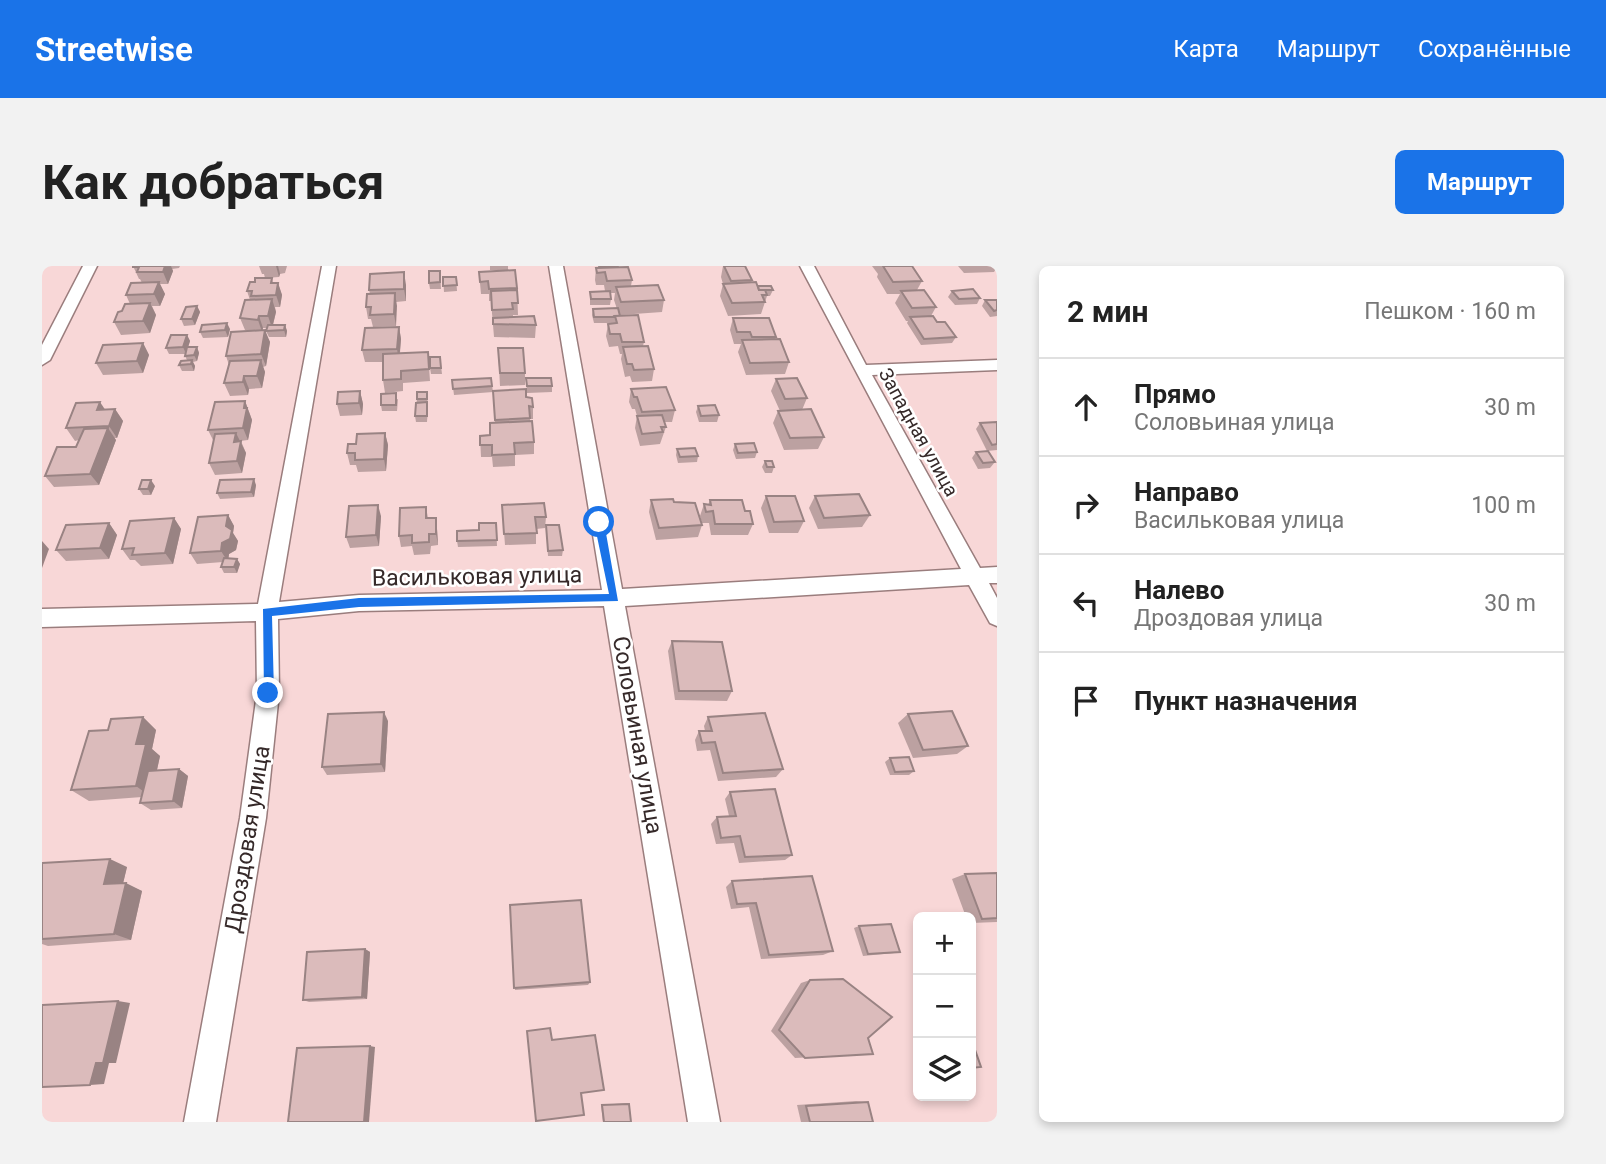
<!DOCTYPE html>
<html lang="ru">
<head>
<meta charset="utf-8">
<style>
	body { margin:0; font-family:Roboto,sans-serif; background:#f2f2f2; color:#222 }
	.controls { position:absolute; right:21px; bottom:21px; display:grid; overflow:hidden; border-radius:10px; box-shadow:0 4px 10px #0003 }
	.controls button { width:63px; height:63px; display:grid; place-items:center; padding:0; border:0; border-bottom:2px solid #e0e0e0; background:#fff; color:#222; font:35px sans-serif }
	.stop { position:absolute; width:21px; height:21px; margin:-16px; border:5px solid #1a73e8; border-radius:50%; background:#fff }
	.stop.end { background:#1a73e8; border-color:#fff; box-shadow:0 2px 7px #0008 }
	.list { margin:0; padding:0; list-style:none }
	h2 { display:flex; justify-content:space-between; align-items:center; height:91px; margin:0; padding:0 28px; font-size:30px }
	h2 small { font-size:23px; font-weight:400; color:#767676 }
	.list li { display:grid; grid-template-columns:46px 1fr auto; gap:21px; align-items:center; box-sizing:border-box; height:98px; padding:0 28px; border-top:2px solid #e0e0e0 }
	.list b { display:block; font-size:26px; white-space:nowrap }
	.list p { margin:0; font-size:23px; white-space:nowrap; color:#767676 }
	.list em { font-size:23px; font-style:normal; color:#767676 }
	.icon { flex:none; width:38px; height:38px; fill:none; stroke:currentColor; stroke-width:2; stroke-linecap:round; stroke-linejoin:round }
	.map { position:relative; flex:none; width:955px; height:856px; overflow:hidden; border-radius:10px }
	header { display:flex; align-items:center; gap:42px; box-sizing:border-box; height:98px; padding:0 35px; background:#1a73e8; color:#fff }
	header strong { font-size:33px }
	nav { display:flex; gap:38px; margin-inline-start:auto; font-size:24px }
	.intro { display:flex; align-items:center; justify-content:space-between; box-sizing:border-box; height:168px; padding:0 42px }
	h1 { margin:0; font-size:49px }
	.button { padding:18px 32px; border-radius:10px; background:#1a73e8; color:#fff; font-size:24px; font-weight:700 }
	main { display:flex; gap:42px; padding:0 42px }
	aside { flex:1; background:#fff; border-radius:10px; box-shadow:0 4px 10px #0003 }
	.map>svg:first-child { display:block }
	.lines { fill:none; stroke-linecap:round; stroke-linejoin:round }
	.minor-casing { stroke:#9a7d7d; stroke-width:3 }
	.minor { fill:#fff; fill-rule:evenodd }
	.wall { fill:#bca1a1 }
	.shaded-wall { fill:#998383 }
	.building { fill:#dbbbbb; stroke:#998383; stroke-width:2 }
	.route { fill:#1a73e8 }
	.labels { text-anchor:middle; stroke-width:5; stroke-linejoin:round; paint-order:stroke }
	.far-street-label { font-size:19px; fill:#352929; stroke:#fff }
	.street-label { font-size:23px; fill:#352929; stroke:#fff }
</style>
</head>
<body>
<header>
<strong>Streetwise</strong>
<nav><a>Карта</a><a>Маршрут</a><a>Сохранённые</a></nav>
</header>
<div class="intro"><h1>Как добраться</h1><a class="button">Маршрут</a></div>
<main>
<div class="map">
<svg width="955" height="856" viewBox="0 0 955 856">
	<rect width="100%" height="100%" fill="#f8d7d7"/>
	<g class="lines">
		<g class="minor-casing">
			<g id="minor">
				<polygon points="41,0 55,0 8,94 0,99 0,79"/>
				<polygon points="280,0 294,0 237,336 317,329 560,324 507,0 521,0 580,323 919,303 758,0 772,0 824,99 955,94 955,104 830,109 938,302 955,301 955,317 947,317 955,332 955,360 948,357 927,319 583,340 678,856 646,856 562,340 317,345 236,353 237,427 224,552 174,856 142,856 198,552 215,427 214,355 0,361 0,343 216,338"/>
			</g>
		</g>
		<use href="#minor" class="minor"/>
	</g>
	<g class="wall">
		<polygon points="91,0 138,0 137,2 130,3 131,5 126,18 118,18 123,28 118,40 110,40 114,49 108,67 79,69 72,56 80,45 88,38 84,29 100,17 98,13 97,13"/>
		<polygon points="217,0 245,0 243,7 238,8 237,11 223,12 222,8 220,8"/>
		<rect x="448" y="0" width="18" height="4"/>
		<polygon points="557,0 575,0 590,14 589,20 622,34 620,46 578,49 602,76 601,80 612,103 610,115 590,116 588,110 583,111 579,93 580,88 578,88 576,80 567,81 564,70 566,58 572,57 552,57 550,49 551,43 575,43 572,34 573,27 568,27 569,33 568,39 548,39 548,26 563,25 562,19 554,19 553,14 554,2 557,2"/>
		<polygon points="681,0 703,0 710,14 709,17 716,20 731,24 728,30 725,30 719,48 686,50 678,30 681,18 679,11"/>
		<polygon points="830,0 870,0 880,15 875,24 894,41 889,50 914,71 910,77 879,79 865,57 866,55 864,55 853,37 858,28 845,28 835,11 836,8"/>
		<polygon points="916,0 955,0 955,1 952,6 922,7"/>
		<polygon points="398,5 399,23 388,23 387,17"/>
		<polygon points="437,6 475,22 476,49 471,49 471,51 494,59 493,72 452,71 449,35 447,35 447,28 439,28"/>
		<polygon points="401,11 414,11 415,25 402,26"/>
		<polygon points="230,12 231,17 236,17 240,29 238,41 233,41 234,46 231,59 243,59 245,65 244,71 227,71 224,65 225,62 221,62 221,64 228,76 224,100 221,101 223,106 220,122 207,123 206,129 188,130 182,117 187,99 184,90 209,65 203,64 198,52 208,34 205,25 213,16"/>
		<polygon points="364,19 364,35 354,36 354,60 331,61 329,53 326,53 324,41 328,28 327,24"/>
		<polygon points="910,25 938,32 935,38 913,39 906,31"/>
		<polygon points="943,34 955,34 955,50 948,51 940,40"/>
		<polygon points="155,40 158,46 153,59 142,60 139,53"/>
		<polygon points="691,52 734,71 733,73 747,96 743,108 704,109 696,86 699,78 692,78 688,64"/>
		<polygon points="357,61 359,73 358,87 386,86 388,115 361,117 361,125 343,127 341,114 341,96 323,96 320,84"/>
		<polygon points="188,63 186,71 161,72 158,66"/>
		<polygon points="145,69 148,75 146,81 155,81 157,87 155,95 151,96 153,100 152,105 140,105 137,99 145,94 143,90 143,88 127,88 124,82"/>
		<polygon points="101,77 107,89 101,107 61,109 54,97"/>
		<polygon points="456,82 483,107 483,119 458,120"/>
		<polygon points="398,91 400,108 389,108 388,102"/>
		<polygon points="449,112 451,126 412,129 410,114"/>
		<polygon points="484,112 510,120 510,126 485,127"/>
		<polygon points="734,113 765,132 760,144 782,171 776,183 742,184 731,157 736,145 738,145 729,125"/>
		<polygon points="589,123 633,144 630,156 622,156 624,161 618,178 598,180 593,162 595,150 593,143 590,143 587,136"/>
		<polygon points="318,125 321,138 320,149 298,150 295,138"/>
		<polygon points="451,125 484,131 491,141 491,153 488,153 488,155 492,176 492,188 473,189 473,200 451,201 450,191 439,191 438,170 448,169 453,157"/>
		<polygon points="385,126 386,142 385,156 374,156 373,150 375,133"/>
		<polygon points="356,133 355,145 340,145 339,139"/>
		<polygon points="203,135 210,154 206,174 198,175 199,175 204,187 200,207 173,209 167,197 172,176 166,164"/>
		<polygon points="656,140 677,149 675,156 657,156 654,146"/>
		<polygon points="63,143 73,143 81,155 75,172 72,172 74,174 57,219 12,221 3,210 34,181 37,174 33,175 24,162"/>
		<polygon points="955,156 955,184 945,185 934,163 938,157"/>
		<polygon points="343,167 346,179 344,205 316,206 314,199 308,199 305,187 314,178"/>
		<polygon points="693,178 715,186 713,192 694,193 691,184"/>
		<polygon points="635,183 656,190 655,196 636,197 634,189"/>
		<polygon points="934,186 953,196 948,202 936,203 930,192"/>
		<polygon points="723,195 732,201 730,207 723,207 720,201"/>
		<polygon points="214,219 212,231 178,233 175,227"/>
		<polygon points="113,220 109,229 101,229 97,223"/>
		<polygon points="724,230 762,255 756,267 727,267 719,242"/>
		<polygon points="773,230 828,249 820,261 776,263 767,242"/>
		<polygon points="609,234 660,259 656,271 614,274 607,246"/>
		<polygon points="668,234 703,245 711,258 706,269 669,269 667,257 660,257 658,250 662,238 666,239"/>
		<polygon points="460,239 504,251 503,262 494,263 494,278 463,279"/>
		<polygon points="384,241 386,252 394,252 395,263 396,279 389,280 388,288 372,289 370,280 359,281 357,270"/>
		<polygon points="186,249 192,260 191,267 196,275 194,284 187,288 186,293 195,293 198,298 195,307 182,307 179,301 181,296 155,298 148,287"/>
		<polygon points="339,250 337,280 308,282 304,271"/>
		<polygon points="132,252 139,263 131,298 99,300 93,294 88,294 80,283"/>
		<polygon points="67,257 75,269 67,293 24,295 14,284"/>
		<polygon points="454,257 455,280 416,281 415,275"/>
		<polygon points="504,259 521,284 520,290 506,290"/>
		<polygon points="630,375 690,425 685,435 633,434 626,385"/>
		<polygon points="866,448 926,480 915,488 871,492 856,457"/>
		<polygon points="101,451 114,464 110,483 118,490 115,504 137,503 146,510 140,542 109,544 98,537 100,531 47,535 29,524 66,464"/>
		<polygon points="666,451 741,503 734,511 676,515 668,484 655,485 653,474 657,465 663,465 662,460"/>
		<polygon points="346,455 343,506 285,509 280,501"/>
		<polygon points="848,492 872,505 867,509 848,509 843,496"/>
		<polygon points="688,526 750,589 743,594 697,597 692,577 674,578 669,558 675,551 687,550 683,533"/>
		<polygon points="0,597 85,601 81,617 100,625 89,674 6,680 0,678"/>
		<polygon points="955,607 955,656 929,657 929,651 924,651 910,613 923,608"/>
		<polygon points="690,615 791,685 781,689 719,693 707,641 689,643 684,621"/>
		<polygon points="468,639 548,716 546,719 473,724"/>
		<polygon points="817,660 858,686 852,687 821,690 812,662"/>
		<polygon points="323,683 328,686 325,733 267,736 261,734"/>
		<polygon points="768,714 826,772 831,788 753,792 729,765 759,717"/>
		<polygon points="814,835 826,836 831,856 759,856 755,839"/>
		<polygon points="585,837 587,838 589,856 561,856 559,839"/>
	</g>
	<g class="shaded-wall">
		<polygon points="123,0 129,0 131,5 126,18 121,6"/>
		<polygon points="234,0 236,0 238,8 237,11"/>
		<polygon points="362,6 364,19 364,35 362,23"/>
		<polygon points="117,16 123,28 118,40 112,28"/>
		<polygon points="236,17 240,29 238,41 234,29"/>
		<polygon points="353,27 355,40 354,60 352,48"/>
		<polygon points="230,33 234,46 230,62 226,50"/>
		<polygon points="108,37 114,49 108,67 101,55"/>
		<polygon points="155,40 158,46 153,59 150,53"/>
		<polygon points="217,50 221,62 220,66 216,54"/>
		<polygon points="185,57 188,63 186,71 183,64"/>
		<polygon points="243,59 245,65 244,71 242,64"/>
		<polygon points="357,61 359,73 357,95 355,83"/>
		<polygon points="223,64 228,76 224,100 219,88"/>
		<polygon points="145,69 148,75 144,88 141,81"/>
		<polygon points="101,77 107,89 101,107 95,95"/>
		<polygon points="155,81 157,87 155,95 152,89"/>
		<polygon points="150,94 153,100 152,105 149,98"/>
		<polygon points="219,94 223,106 220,122 215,110"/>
		<polygon points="202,110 207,123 206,129 201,116"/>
		<polygon points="318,125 321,138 320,149 317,137"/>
		<polygon points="203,135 210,154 206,174 201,162"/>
		<polygon points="58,136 66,148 55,144"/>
		<polygon points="73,143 81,155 75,172 67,160"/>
		<polygon points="66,162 74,174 57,219 48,208"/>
		<polygon points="194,167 204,187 200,207 195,195 192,176"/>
		<polygon points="343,167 346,179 344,205 342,193"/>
		<polygon points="212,213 214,219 212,231 209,226"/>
		<polygon points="109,214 113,220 109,229 106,223"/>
		<polygon points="336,239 339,250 337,280 334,269"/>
		<polygon points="186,249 192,260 191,267 196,275 194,284 187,288 186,296 179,285"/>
		<polygon points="132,252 139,263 131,298 123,287"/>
		<polygon points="394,252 395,263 396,279 394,268"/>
		<polygon points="67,257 75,269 67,293 58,282"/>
		<polygon points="0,275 7,283 0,302"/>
		<polygon points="195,293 198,298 195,307 192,301"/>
		<polygon points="342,446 346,455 343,506 339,498"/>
		<polygon points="101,451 114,464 110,483 118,490 109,531 94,520 94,478"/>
		<polygon points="137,503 146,510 140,542 131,535"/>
		<polygon points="68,593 85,601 79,626 62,618"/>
		<polygon points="84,617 100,625 89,674 72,668"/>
		<polygon points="323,683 328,686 325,733 320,731"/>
		<polygon points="76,735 88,737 74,797 61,797"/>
		<polygon points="328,780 333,781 327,856 322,856"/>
		<polygon points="54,797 67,797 62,818 48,819"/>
	</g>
	<g class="building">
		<polygon points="91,0 123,0 121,6 95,6 97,1 91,1"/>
		<polygon points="557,0 575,0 576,1 558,2"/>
		<polygon points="682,0 703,0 710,14 689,15"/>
		<polygon points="841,0 870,0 880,15 851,16"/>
		<polygon points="586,1 590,14 565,15 563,6 555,7 554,2"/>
		<polygon points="473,4 475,22 447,23 446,15 438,16 437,6"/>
		<polygon points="387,5 398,5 398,16 387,17"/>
		<polygon points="362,6 362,23 327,24 328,8"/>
		<polygon points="401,11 414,11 415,19 401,20"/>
		<polygon points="213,12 230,12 229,17 236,17 234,29 209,30 210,25 205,25 208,16 213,16"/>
		<polygon points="117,16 112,28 84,29 89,17"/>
		<polygon points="714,16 717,24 723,24 725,29 720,29 723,36 690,37 681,18"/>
		<polygon points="616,19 622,34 579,36 574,21"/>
		<polygon points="716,20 729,20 731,24 717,24"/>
		<polygon points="931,23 938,32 917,33 910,25"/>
		<polygon points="475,24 476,37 470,37 471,43 450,44 449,25"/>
		<polygon points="882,24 894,41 870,42 859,25"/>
		<polygon points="568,25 569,33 549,33 548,26"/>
		<polygon points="353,27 352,48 328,49 329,41 324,41 325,28"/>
		<polygon points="230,33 226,50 217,50 216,54 198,52 203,34"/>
		<polygon points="943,34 955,34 955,44 952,45"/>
		<polygon points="108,37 101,55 72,56 76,46 80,45 83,38"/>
		<polygon points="155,40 150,53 139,53 144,41"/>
		<polygon points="576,42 578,50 573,50 574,51 552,51 551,43"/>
		<polygon points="596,49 602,76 580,76 578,68 568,68 566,58 575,57 573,50"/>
		<polygon points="492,50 494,59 451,58 451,52"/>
		<polygon points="891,50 895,56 903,56 914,71 882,73 868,51"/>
		<polygon points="691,52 727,52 734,71 710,71 708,66 695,66"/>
		<polygon points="185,57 183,64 158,66 160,59"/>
		<polygon points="226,59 243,59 242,64 224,65"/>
		<polygon points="357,61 355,83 320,84 323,62"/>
		<polygon points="223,64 219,88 184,90 189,66"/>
		<polygon points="129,69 145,69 141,81 124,82"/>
		<polygon points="738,73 747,96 708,97 700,74"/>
		<polygon points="101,77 95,95 54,97 61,79"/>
		<polygon points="606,80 612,103 592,104 590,98 585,98 581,81"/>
		<polygon points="145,81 155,81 152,89 143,90"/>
		<polygon points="456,82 481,82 483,107 458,107"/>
		<polygon points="386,86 387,103 359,105 359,113 341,114 341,88"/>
		<polygon points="388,91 398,91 399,102 388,102"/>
		<polygon points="150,94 149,98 137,99 139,95"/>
		<polygon points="219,94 215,110 202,110 201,116 182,117 188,95"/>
		<polygon points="449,112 450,120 411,123 410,114"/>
		<polygon points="484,112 509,112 510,120 485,120"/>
		<polygon points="755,112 765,132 743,133 734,113"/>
		<polygon points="624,121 633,144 600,146 595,131 592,131 589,123"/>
		<polygon points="484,123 484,131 490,132 491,141 487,140 488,152 453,154 451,125"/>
		<polygon points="318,125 317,137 295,138 296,126"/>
		<rect x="375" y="126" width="10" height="7"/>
		<polygon points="354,127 354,139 339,139 339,128"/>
		<polygon points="203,135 202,142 205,142 201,162 166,164 173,136"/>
		<polygon points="58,136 55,144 73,143 67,160 24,162 34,137"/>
		<polygon points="385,136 385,150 373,150 374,137"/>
		<polygon points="673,139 677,149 659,150 656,140"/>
		<polygon points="769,143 782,171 748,172 736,145"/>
		<polygon points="620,149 624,161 619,161 621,166 600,168 595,150"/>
		<polygon points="490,155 492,176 472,177 473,188 450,189 450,179 438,179 438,170 448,169 448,157"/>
		<polygon points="955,156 955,178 950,179 938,157"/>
		<polygon points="66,162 48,208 3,210 15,181 34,181 42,163"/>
		<polygon points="194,167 192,176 199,175 195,195 167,197 173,168"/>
		<polygon points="343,167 342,193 313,194 313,187 305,187 306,178 314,178 315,168"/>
		<polygon points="712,177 715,186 696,187 693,178"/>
		<polygon points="653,182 656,190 638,191 635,183"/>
		<polygon points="946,185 953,196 941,197 934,186"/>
		<polygon points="723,195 730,195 732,201 725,201"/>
		<polygon points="212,213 209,226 175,227 178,214"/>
		<polygon points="100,214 109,214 106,223 97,223"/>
		<polygon points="817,228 828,249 782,252 773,230"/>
		<polygon points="724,230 753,230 762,255 732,256"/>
		<polygon points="631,233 632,236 653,237 660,259 617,262 609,234"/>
		<polygon points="668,234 700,234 703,245 708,245 711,258 673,258 671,245 664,246 662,238 669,239"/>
		<polygon points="502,237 504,251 493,251 495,267 462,268 460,239"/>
		<polygon points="336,239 334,269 304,271 307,240"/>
		<polygon points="384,241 384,252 394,252 394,268 387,268 387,276 370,277 370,269 357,270 358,242"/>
		<polygon points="186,249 184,260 190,264 188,273 180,277 179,285 148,287 156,251"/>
		<polygon points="132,252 123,287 90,289 92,282 80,283 88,255"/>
		<polygon points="67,257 58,282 14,284 24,259"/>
		<polygon points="437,257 454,257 455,274 415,275 415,265 437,264"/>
		<polygon points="504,259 517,259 521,284 506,285"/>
		<polygon points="182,292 195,293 192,301 179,301"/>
		<polygon points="630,375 680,376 690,425 637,425"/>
		<polygon points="910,445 926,480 881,484 866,448"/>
		<polygon points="342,446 339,498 280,501 286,448"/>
		<polygon points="723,447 741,503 681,507 673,476 660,477 657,465 670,465 666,451"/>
		<polygon points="101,451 94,478 104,478 94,520 29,524 47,465 66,464 69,453"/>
		<polygon points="867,491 872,505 853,506 848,492"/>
		<polygon points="137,503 131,535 98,537 106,505"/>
		<polygon points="733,523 750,589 703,591 698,570 679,572 675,551 694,550 688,526"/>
		<polygon points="68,593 62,618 84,617 72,668 0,673 0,597"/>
		<polygon points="955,607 955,652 940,653 923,608"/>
		<polygon points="770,610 791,685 727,689 714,637 695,638 690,615"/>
		<polygon points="539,634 548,716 472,722 468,639"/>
		<polygon points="849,658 858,686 826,688 817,660"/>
		<polygon points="323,683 320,731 261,734 265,686"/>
		<polygon points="801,713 850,751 826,772 831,788 763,792 737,764 768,714"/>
		<polygon points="76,735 61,797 54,797 48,819 0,821 0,739"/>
		<polygon points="508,762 510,774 553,769 562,824 539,827 542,849 494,855 485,765"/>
		<polygon points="328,780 322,856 246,856 255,782"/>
		<polygon points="929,781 932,781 939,801 929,802"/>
		<polygon points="826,836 831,856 768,856 764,840"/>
		<polygon points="587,838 589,856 562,856 560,839"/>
	</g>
	<polygon class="route" points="557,252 562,256 576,335 317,341 230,350 232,427 230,430 222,430 221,343 317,332 567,328 552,256"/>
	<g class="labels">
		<g class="far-street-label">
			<text transform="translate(877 166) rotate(61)" y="7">Западная улица</text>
		</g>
		<g class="street-label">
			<text transform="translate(435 310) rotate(-1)" y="8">Васильковая улица</text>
			<text transform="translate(596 469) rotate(80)" y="8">Соловьиная улица</text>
			<text transform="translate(205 573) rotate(-81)" y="8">Дроздовая улица</text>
		</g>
	</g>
</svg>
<div class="controls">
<button>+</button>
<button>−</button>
<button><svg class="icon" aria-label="layers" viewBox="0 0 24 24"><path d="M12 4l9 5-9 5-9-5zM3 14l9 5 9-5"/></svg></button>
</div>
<div class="stop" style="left:557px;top:256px"></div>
<div class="stop end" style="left:226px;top:427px"></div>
</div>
<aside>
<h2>2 мин<small>Пешком · 160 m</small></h2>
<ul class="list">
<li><svg class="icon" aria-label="ahead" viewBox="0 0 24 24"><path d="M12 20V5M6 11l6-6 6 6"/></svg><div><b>Прямо</b><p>Соловьиная улица</p></div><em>30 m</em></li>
<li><svg class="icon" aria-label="right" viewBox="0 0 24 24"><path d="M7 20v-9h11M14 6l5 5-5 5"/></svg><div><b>Направо</b><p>Васильковая улица</p></div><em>100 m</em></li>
<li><svg class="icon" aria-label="left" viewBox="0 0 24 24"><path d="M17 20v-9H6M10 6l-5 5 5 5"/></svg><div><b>Налево</b><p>Дроздовая улица</p></div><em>30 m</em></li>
<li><svg class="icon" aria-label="arrive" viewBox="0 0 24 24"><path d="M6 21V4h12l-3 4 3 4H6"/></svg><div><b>Пункт назначения</b></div></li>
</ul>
</aside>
</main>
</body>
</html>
